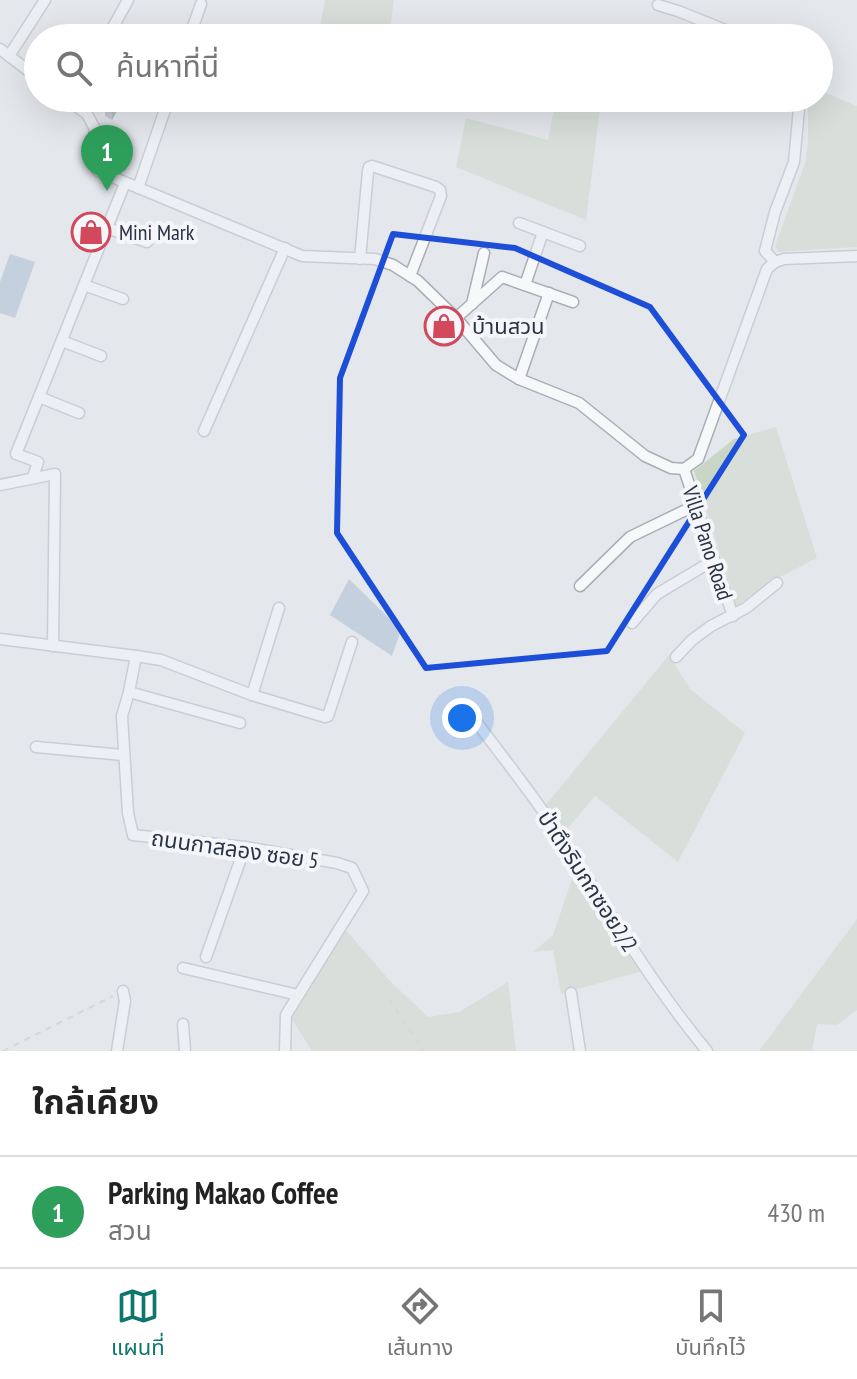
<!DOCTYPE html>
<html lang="th">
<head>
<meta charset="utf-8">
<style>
	body { margin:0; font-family:"PT Sans Narrow","Noto Sans Thai",sans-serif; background:#f2f2f2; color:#222 }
	.you { position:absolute; left:462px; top:718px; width:28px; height:28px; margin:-20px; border:6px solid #fff; border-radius:50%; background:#1a73e8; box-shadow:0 0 0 12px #1a73e833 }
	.badge { display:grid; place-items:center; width:52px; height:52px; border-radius:50%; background:#0f766e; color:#fff; font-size:26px; font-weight:700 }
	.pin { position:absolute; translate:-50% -66px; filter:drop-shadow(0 2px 4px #0008) }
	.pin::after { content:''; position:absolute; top:42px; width:28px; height:24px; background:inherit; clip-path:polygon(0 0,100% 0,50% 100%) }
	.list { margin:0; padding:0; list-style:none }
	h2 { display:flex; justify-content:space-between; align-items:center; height:104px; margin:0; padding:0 32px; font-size:34px }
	h2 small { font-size:26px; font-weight:400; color:#767676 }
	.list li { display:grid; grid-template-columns:52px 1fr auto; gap:24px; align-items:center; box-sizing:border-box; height:112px; padding:0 32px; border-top:2px solid #e0e0e0 }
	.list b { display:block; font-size:30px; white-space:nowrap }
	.list p { margin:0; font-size:26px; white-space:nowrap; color:#767676 }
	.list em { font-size:26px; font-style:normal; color:#767676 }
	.icon { flex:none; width:44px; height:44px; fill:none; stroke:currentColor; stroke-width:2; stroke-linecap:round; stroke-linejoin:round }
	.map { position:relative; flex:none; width:857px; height:1051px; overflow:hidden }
	.search { position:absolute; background:#fff; box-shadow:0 8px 32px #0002; left:24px; right:24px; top:24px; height:88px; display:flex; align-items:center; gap:20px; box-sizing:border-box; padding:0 28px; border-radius:44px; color:#767676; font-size:30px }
	.sheet { height:216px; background:#fff }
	nav { display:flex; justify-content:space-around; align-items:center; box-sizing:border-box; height:112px; border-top:2px solid #e0e0e0; background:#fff; font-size:22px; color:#767676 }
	nav a { display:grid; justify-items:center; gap:4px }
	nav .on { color:#0f766e }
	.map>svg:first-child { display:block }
	.green { fill:#c9d6c5 }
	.water { fill:#9fb4cc }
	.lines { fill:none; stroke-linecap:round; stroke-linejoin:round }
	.minor-casing { stroke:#a9aeb7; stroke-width:13 }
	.path { stroke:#c2c5cb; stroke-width:2; stroke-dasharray:6 6; stroke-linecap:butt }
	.minor { stroke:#f7f8fa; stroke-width:10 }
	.wall { fill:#a1a5ae }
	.shaded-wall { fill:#83868d }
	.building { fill:#bbc0ca; stroke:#83868d; stroke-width:2 }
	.marked { fill:none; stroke:#1d4ed8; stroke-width:6; stroke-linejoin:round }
	.labels { text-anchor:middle; stroke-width:8; stroke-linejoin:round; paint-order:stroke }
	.poi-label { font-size:22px; fill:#2b3445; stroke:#f4f6f9; text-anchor:start }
	.street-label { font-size:22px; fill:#2b3445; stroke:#f4f6f9 }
</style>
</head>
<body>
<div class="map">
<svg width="857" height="1051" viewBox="0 0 857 1051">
	<rect width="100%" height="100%" fill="#e4e7ec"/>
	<g class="green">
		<polygon points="325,0 394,0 389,38 318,38"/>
		<polygon points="819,90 857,106 857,247 778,252 775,246 806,160 808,141 808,98 819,98"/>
		<polygon points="556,98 593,98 601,101 586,220 456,167 466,118 548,140"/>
		<polygon points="776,427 817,558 778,578 737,608 694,471 734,439"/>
		<polygon points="669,655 690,689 745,733 678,862 595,796 563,834 544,807"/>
		<polygon points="576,875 642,971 561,994 553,950 533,952 553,935 572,879"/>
		<polygon points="857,919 857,1010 837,1025 817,1024 812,1050 815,1051 759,1051"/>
		<polygon points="346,930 389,980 428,1017 459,1012 508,982 516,1051 312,1051 290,1016"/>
	</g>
	<g class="water">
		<polygon points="10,254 35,262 15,318 0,313 0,282"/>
		<polygon points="349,579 401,630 392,656 330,615"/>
	</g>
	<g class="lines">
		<g class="minor-casing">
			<g id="minor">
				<polyline points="658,5 678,11 745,38"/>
				<polyline points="107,38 128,0"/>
				<polyline points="189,38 201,4"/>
				<polyline points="0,49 38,78"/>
				<polyline points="9,56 45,0"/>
				<polyline points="65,98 87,114 95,129 92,160 98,171 302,256 375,259 393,265 418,281 456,318 496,365 519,379 579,403 645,456 671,468 684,469 698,459 767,269 775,262 784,259 857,256"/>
				<polyline points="138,188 169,98"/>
				<polyline points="519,223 580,246"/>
				<polyline points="107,228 147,242"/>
				<polyline points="360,259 368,171 369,167 372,166 436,187 440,190 441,196 410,276"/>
				<polyline points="775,262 765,251 775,212 794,162 800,98"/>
				<polyline points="84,285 123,299"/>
				<polyline points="525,285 543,232"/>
				<polyline points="472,304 484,253"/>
				<polyline points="456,318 502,277 573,302"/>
				<polyline points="62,341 101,356"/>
				<polyline points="519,379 549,293"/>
				<polyline points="39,397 79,413"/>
				<polyline points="204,431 285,248"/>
				<polyline points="684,469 733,616"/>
				<polyline points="34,474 38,462 16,454 125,183"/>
				<polyline points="0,485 55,474 53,646"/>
				<polyline points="580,586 630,537 696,505"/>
				<polyline points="632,623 657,594 714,560"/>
				<polyline points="0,639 136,656 129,692 122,716 128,813 133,835 245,847 337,863 352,868 363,891 286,1015 285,1051"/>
				<polyline points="136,656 161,660 252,695 325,717 328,716 352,642"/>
				<polyline points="676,657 692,640 711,626 746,608 777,583"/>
				<polyline points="129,692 240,723"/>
				<polyline points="252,695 279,608"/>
				<path d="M 469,712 C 497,750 527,787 554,827 C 604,902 649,981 707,1051"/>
				<polyline points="36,747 123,755"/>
				<polyline points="206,957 245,847"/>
				<polyline points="183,968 298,995"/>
				<polyline points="571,993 580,1051"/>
				<polyline points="183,1024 185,1051"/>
				<polyline points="117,1051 125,1001 123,991"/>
			</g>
		</g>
		<g class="path">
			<polyline points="389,999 424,1051"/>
			<polyline points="3,1051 113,996"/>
		</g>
		<use href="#minor" class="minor"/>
	</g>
	<g class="wall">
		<polygon points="123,98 112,120 105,116 105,109"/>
		<polygon points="83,227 99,227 94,239 83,235"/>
	</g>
	<g class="shaded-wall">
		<polygon points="120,98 123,98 123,100 112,120 112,112"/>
		<polygon points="99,220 99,227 94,239 94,231"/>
	</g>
	<g class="building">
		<polygon points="110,98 120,98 112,112 105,109"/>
		<polygon points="87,215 99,220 94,231 83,227"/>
	</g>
	<path d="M0 0H857V1051H0ZM 393,234 L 515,248 L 650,307 L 744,435 L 607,651 L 426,668 L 337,533 L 340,378 Z" fill="#e4e7ec" fill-opacity=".55" fill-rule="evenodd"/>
	<path class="marked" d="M 393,234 L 515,248 L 650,307 L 744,435 L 607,651 L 426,668 L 337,533 L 340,378 Z"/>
	<defs>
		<g id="shop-ring" transform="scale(2)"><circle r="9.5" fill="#f4f6f9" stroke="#d1495b" stroke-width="1.5"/><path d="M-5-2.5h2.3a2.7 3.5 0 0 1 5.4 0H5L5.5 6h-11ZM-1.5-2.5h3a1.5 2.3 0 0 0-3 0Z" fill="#d1495b"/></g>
	</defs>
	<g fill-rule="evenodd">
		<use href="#shop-ring" x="91" y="232"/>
		<use href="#shop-ring" x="444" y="326"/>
	</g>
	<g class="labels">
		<g class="poi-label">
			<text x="119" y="240">Mini Mark</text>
			<text x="472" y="334">บ้านสวน</text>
		</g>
		<g class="street-label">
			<text transform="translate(708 543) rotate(72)" y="8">Villa Pano Road</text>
			<text transform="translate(235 849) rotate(8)" y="8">ถนนกาสลอง ซอย 5</text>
			<text transform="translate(588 881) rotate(57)" y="8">ป่าตึงริมกกซอย2/2</text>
		</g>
	</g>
</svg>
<div class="you"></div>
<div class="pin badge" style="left:107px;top:191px;background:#2e9e5b">1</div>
<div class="search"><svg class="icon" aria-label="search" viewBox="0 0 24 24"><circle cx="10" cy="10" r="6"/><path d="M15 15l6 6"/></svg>ค้นหาที่นี่</div>
</div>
<section class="sheet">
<h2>ใกล้เคียง<small></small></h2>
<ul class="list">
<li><span class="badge" style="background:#2e9e5b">1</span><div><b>Parking Makao Coffee</b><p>สวน</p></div><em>430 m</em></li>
</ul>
</section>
<nav>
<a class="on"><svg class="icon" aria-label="map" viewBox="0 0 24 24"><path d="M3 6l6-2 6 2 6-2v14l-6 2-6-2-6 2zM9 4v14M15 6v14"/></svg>แผนที่</a>
<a><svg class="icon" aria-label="directions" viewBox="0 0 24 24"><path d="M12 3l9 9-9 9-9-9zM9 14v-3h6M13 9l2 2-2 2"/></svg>เส้นทาง</a>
<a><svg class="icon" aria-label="saved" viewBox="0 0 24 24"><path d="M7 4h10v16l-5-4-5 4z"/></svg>บันทึกไว้</a>
</nav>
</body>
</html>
